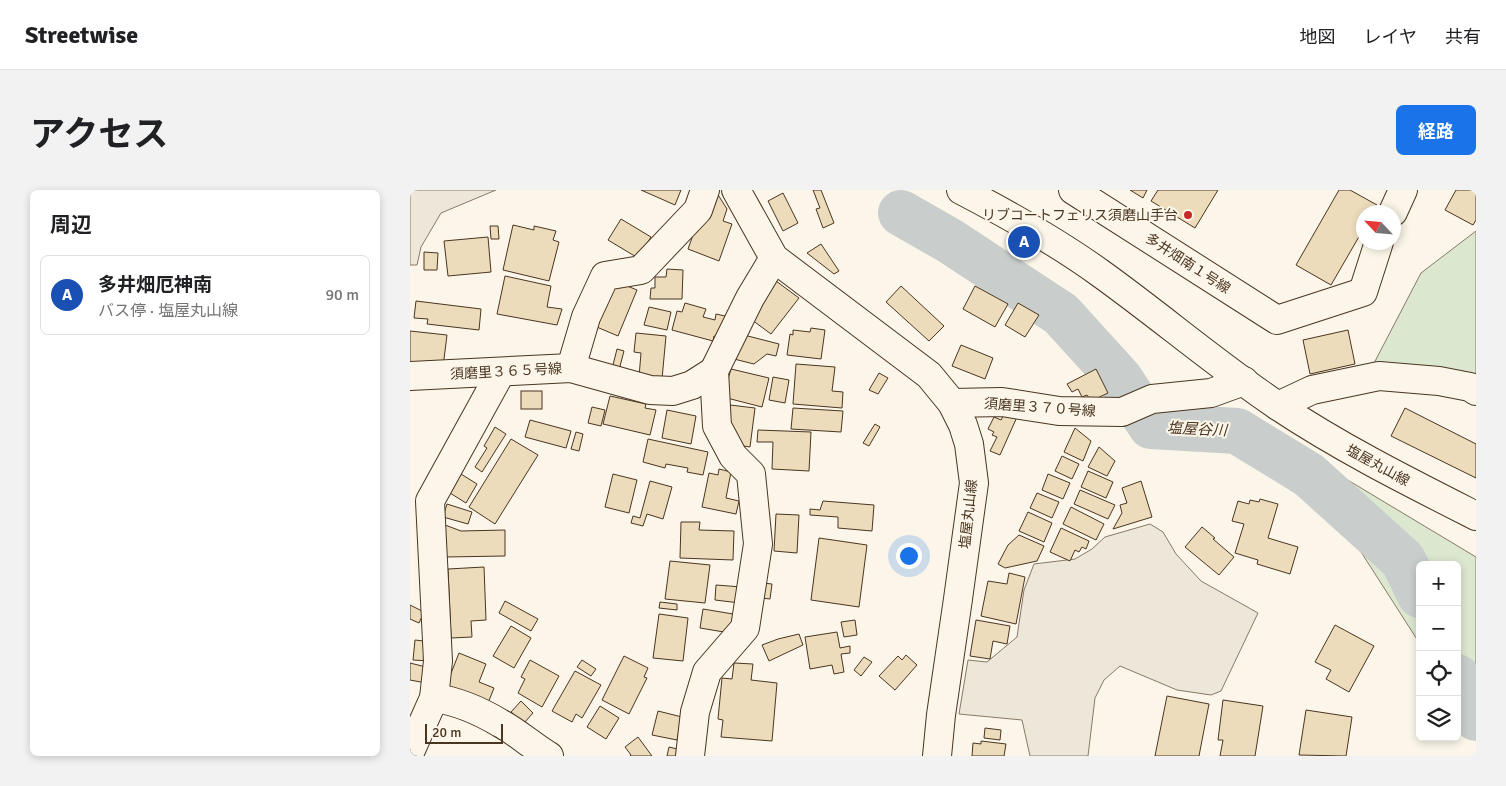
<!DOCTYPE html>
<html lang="ja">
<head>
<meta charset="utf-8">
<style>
	body { margin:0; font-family:Signika,"Noto Sans JP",sans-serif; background:#f2f2f2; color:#202124 }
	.controls { position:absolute; right:15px; bottom:15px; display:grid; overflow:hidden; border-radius:8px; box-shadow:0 2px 8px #0003 }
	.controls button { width:45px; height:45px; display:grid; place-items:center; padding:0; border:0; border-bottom:1px solid #e0e0e0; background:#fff; color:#202124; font:25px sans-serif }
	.compass { position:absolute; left:946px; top:15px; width:45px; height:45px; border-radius:50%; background:#fff; box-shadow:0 2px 8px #0003; rotate:296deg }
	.scale { position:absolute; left:15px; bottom:12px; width:78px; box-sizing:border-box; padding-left:5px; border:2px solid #4a3520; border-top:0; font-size:14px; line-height:18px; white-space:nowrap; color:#4a3520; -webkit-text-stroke:4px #fbf6e9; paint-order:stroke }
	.you { position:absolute; left:498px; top:365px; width:18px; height:18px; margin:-12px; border:4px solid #fff; border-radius:50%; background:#1a73e8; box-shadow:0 0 0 8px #1a73e833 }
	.badge { display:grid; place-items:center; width:32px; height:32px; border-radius:50%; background:#1a73e8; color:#fff; font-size:16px; font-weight:700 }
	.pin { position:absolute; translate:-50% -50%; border:2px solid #fff; box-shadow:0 1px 5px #0006 }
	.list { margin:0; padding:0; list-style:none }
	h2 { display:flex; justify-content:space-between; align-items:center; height:65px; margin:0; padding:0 20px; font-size:21px }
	h2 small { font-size:16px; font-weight:400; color:#757577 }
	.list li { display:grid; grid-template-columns:32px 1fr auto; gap:15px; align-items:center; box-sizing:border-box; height:80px; margin:0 10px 10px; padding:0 10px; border:1px solid #e0e0e0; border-radius:8px }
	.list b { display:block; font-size:19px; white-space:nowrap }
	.list p { margin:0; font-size:16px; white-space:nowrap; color:#757577 }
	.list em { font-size:16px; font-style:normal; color:#757577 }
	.icon { flex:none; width:28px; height:28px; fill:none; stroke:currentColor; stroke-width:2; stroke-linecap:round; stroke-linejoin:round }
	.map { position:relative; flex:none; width:1066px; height:566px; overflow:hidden; border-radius:8px }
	header { display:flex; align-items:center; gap:30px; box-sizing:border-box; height:70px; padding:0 25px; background:#fff; border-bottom:1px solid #e0e0e0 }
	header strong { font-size:24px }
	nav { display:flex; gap:28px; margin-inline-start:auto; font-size:18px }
	.intro { display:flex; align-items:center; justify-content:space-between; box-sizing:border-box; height:120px; padding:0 30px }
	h1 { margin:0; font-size:35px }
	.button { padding:12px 22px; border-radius:8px; background:#1a73e8; color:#fff; font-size:18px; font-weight:700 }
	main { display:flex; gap:30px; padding:0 30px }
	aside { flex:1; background:#fff; border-radius:8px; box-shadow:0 2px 8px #0003 }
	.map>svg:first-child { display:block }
	.green { fill:#dce7d0; stroke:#887966 }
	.parking { fill:#ede7d9; stroke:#887966 }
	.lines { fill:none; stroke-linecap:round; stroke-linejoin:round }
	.river { stroke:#c9cecd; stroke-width:46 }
	.building { fill:#ecdcbc; stroke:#4a3520 }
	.minor-casing { stroke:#4a3520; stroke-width:30 }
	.minor { stroke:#fbf6e9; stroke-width:28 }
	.poi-dot { fill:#c62828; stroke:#fbf6e9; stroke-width:2 }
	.labels { text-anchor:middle; stroke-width:4; stroke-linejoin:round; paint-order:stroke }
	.poi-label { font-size:14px; fill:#4a3520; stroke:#fbf6e9; text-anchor:end }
	.street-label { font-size:14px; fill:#4a3520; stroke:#fbf6e9 }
	.water-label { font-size:15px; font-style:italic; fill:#4a3520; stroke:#fbf6e9 }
</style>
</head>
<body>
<header>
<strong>Streetwise</strong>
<nav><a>地図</a><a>レイヤ</a><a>共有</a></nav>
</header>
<div class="intro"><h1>アクセス</h1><a class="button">経路</a></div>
<main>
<aside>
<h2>周辺<small></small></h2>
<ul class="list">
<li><span class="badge" style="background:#1a4fb4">A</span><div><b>多井畑厄神南</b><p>バス停 · 塩屋丸山線</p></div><em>90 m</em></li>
</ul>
</aside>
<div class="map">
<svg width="1066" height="566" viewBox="0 0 1066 566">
	<rect width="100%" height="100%" fill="#fbf6e9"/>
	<g class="green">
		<polygon points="1066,41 1066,193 962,177 1011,83"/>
		<polygon points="921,280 1066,367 1066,538 1047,510 1047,375 1010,375 1010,454 951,362"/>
	</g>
	<g class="parking">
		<polygon points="0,0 86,0 31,23 11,57 7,75 0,75"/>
		<polygon points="740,334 753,342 766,364 791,391 848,423 811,501 801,505 767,500 710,476 694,490 685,508 678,566 620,566 612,530 549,524 558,470 577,472 607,447 614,400 624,374 665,369 682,359 695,347"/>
	</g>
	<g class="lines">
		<g class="river">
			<polyline points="491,23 540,51 651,124 710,189 741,236 827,241 899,285 993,370 1010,405"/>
			<polyline points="1047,487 1066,528"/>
		</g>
	</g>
	<g class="building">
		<polygon points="231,0 271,0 265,15"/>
		<polygon points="299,0 305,0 317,19 313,31 322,34 309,71 278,59"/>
		<polygon points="403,0 411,0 424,33 413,38 406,19 410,18"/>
		<polygon points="720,0 737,0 733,8"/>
		<polygon points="748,0 808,0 785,38 741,11"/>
		<polygon points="929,0 940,0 967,15 962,22 954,22 954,38 921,95 886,75"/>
		<polygon points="1046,0 1066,0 1066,30 1063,35 1035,20"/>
		<polygon points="373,3 388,33 373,41 358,11"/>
		<polygon points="211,29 241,47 228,68 198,50"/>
		<polygon points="103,35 124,40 124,36 146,41 143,50 149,52 139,91 93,80"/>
		<polygon points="80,36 88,36 89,49 81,49"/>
		<polygon points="78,47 81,82 38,86 34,51"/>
		<polygon points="411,54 429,81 424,84 397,63"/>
		<polygon points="14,62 28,63 27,80 14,80"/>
		<polygon points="257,79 273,80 272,109 240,109 241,98 245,98 245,87 256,87"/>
		<polygon points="95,86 141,96 137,117 152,119 147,135 87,124"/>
		<polygon points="205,91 227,100 208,146 182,135"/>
		<polygon points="366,91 389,108 361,144 338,127"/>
		<polygon points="491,96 534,136 519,151 476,112"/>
		<polygon points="565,96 598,114 585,137 553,119"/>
		<polygon points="6,111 71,119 69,140 17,134 18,129 4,128"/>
		<polygon points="275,113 296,119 293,127 305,130 306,124 315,126 310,148 304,146 303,151 262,140 267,121 272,122"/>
		<polygon points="608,113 629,125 615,147 595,135"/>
		<polygon points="239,117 261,122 257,140 234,135"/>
		<polygon points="401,138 415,140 411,169 377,165 380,144 383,145 383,140 400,142"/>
		<polygon points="938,140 945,174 900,184 893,150"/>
		<polygon points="0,141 37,145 33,177 0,173"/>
		<polygon points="226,143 256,146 252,189 229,187 231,163 224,162"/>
		<polygon points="330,144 369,154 366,166 357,164 344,174 324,169"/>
		<polygon points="551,155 583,168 575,189 542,176"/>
		<polygon points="207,159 214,161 209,180 202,179"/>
		<polygon points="386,174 425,177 422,201 433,202 432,218 383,214"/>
		<polygon points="321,179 359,188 352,217 313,207"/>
		<polygon points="686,179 698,203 681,211 677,205 672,207 668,199 662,202 657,194"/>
		<polygon points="469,183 478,188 468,204 459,200"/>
		<polygon points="363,187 379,190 375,213 359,210"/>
		<rect x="111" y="201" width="21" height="18"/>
		<polygon points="200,206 236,214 235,218 246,220 240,245 193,234"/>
		<polygon points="320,215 345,218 340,257 327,255 318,233"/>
		<polygon points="182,217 195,220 191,236 178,233"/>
		<polygon points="383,218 433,221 431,242 381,239"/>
		<polygon points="995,218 1066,254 1066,288 981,246"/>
		<polygon points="257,220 286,226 281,254 252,248"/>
		<polygon points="595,222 607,227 590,265 580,261 587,247 582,245 584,242 578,239 584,227 591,230"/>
		<polygon points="120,230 161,241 156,258 115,247"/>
		<polygon points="465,234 470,237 459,256 453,253"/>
		<polygon points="85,237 96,244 72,282 65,277 77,258 74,256"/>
		<polygon points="665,238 681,251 673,271 654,262"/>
		<polygon points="348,240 401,242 399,281 362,279 363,252 347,252"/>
		<polygon points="166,242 173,244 169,261 161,259"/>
		<polygon points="101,249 128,265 85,334 59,317"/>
		<polygon points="238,249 298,262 293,285 277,282 278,278 256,274 255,278 233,272"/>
		<polygon points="689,257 705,271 697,286 678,277"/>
		<polygon points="652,266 669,274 662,289 645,281"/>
		<polygon points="309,279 321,282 316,308 329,311 326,324 292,317 299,283 308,285"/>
		<polygon points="678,281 703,292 696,308 671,297"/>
		<polygon points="51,284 67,294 56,313 40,303"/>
		<polygon points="203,284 227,290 219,323 195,317"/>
		<polygon points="638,284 660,293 653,309 632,300"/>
		<polygon points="240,291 262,297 253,329 237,324 233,336 221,333 223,326 230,328"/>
		<polygon points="731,291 742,327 703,339 712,323 710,315 717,313 712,298"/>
		<polygon points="670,300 705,315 698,329 664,314"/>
		<polygon points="627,303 649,312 642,328 620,318"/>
		<polygon points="850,309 868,314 858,348 888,357 880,384 847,374 848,370 825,363 834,334 822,331 828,311 839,314 840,310 849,312"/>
		<polygon points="413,311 464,315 462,341 428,338 428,327 400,325 400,319 410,320"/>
		<polygon points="37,314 62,322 58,334 33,327"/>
		<polygon points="661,317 694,334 686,350 653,334"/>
		<polygon points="618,322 642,333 634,352 609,341"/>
		<polygon points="366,324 389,325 387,363 364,361"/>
		<polygon points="271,332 290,332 289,340 324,341 323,370 270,368"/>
		<polygon points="35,335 51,341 95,340 95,366 35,367"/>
		<polygon points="792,337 805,348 803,349 824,367 809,385 775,357"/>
		<polygon points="651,338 679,351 676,359 672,357 669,362 665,360 660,371 640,362"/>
		<polygon points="609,345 634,356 627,371 595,378 588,374 598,355"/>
		<polygon points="409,348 457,355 449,417 401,410"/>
		<polygon points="260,371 300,375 295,413 255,409"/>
		<polygon points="74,377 76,430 61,431 62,447 41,448 38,379"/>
		<polygon points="599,383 615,387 606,434 571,426 578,391 597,394"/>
		<polygon points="353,393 362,394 360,409 351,408"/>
		<polygon points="306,395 332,397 330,413 305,410"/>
		<polygon points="95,411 128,429 121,441 89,423"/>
		<polygon points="250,412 267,414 267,420 249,418"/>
		<polygon points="0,415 14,422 9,433 0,429"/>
		<polygon points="293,419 323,424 320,443 290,438"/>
		<polygon points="249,424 278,428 273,471 243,468"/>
		<polygon points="445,430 447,445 434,447 431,432"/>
		<polygon points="566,430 600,436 597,454 583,451 580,469 560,466"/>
		<polygon points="925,435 964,456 939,502 916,489 921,480 905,472"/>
		<polygon points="101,436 121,448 104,478 83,466"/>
		<polygon points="427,442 430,458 440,456 440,463 431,464 434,482 424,484 422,475 400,479 395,447"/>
		<polygon points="389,444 393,455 359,471 352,455 368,449"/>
		<polygon points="5,450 22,452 20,471 3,470"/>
		<polygon points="49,463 76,474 69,492 84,498 78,513 36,496"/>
		<polygon points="496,465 507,475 485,500 469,486 488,466 492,470"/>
		<polygon points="214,466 238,478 234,487 237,488 219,524 192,510"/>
		<polygon points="454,467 462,472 451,486 444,480"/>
		<polygon points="120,470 149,486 132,517 108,503 115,489 111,487"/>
		<polygon points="172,470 186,479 181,486 167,477"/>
		<polygon points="0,473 20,478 16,493 0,490"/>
		<polygon points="324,473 343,474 341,490 367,493 362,551 311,547 313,530 308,529 312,488 322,489"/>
		<polygon points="165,481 191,495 172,528 166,524 162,532 142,521"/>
		<polygon points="757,506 799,514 789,566 745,566"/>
		<polygon points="813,510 853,516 845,566 810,566 813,550 808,550"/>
		<polygon points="111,511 123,523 114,533 101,522"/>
		<polygon points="190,516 209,528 196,549 177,537"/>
		<polygon points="896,520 942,527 936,566 889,565"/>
		<polygon points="248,521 272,527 267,550 242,545"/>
		<polygon points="575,538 591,540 590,550 574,548"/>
		<polygon points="228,547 242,566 220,566 221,565 215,557"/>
		<polygon points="571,551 596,554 594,566 562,566 563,553 571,554"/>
		<polygon points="259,557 267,559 266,566 257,566"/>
	</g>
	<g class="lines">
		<g class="minor-casing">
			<g id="minor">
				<polyline points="326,0 364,68 519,185 542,213 553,235 559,254 564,293 548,409 531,525 527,566"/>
				<path d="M 551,0 C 599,25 646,51 690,83 C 750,126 807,175 868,216 C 931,258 999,292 1066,326"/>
				<polyline points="663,0 867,130 953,102 969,52"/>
				<polyline points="983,22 993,0"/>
				<polyline points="161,178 176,127 195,86 231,80 288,20 295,0"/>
				<polyline points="0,186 161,178 240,200 263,201 282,195 304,181"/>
				<polyline points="542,213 592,212 649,221 712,222 742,209 801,203 834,191"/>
				<polyline points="868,216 902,200 969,186 1029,191 1060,197 1066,201"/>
				<path d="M 24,508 C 47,511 70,521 90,533 C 107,542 122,556 139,566"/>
				<polyline points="0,562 24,508 28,471 20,311 91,182"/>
				<polyline points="280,566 285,522 297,482 335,438 348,354 341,284 323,266 307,236 304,181 340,108 364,68"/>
			</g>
		</g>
		<use href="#minor" class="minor"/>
	</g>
	<circle class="poi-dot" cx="778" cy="25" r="5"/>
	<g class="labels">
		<g class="poi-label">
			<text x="768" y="30">リブコートフェリス須磨山手台</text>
		</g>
		<g class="street-label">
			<text transform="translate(778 73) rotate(33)" y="5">多井畑南１号線</text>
			<text transform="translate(96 181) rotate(-3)" y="5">須磨里３６５号線</text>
			<text transform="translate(630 217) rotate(4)" y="5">須磨里３７０号線</text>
			<text transform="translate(968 275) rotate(29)" y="5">塩屋丸山線</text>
			<text transform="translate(558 324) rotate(-84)" y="5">塩屋丸山線</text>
		</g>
		<g class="water-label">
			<text transform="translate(787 239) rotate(3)" y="5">塩屋谷川</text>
		</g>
	</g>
</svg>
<div class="controls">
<button>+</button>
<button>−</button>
<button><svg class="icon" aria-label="locate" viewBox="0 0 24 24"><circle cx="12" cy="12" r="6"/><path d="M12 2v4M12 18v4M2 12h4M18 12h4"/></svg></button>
<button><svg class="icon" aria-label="layers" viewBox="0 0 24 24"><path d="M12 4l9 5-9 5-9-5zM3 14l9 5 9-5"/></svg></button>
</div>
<svg class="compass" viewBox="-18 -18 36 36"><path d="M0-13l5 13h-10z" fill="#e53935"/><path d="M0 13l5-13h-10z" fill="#757577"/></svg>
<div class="scale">20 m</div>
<div class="you"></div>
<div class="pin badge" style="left:614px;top:52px;background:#1a4fb4">A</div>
</div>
</main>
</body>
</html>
